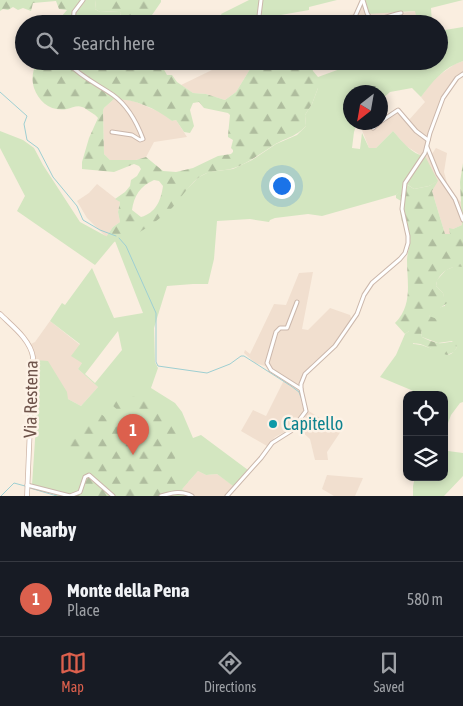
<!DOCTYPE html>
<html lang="en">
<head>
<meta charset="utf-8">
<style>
	body { margin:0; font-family:"Asap Condensed",sans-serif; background:#20242c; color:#f1f3f6 }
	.controls { position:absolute; right:15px; bottom:15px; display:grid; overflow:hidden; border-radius:10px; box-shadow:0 2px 8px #0003 }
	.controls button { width:45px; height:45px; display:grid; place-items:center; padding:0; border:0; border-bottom:1px solid #363941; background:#171b24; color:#f1f3f6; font:25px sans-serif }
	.compass { position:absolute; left:343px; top:85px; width:45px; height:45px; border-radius:50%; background:#171b24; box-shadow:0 2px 8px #0003; rotate:211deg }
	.you { position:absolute; left:281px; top:185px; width:18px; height:18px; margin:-12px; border:4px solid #fff; border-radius:50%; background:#1a73e8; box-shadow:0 0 0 8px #1a73e833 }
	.badge { display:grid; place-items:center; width:32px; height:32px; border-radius:50%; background:#dc604d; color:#fff; font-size:16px; font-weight:700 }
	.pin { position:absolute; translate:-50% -41px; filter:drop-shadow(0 1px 2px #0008) }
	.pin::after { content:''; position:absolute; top:26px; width:18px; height:15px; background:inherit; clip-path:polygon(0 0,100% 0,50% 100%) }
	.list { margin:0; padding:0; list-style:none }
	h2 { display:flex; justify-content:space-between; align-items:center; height:65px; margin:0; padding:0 20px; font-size:21px }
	h2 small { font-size:16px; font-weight:400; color:#9ea1a6 }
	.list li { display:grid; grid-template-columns:32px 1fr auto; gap:15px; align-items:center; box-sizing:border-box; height:75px; padding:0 20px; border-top:1px solid #363941 }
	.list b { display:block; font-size:19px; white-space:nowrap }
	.list p { margin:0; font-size:16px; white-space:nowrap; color:#9ea1a6 }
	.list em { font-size:16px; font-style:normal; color:#9ea1a6 }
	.icon { flex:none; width:28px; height:28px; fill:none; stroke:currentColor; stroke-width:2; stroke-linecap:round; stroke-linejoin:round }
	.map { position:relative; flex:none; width:463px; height:496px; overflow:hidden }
	.search { position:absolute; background:#171b24; box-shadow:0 2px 8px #0003; left:15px; right:15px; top:15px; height:55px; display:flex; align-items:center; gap:12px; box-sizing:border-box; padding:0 18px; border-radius:28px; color:#9ea1a6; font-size:19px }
	.sheet { height:140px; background:#171b24 }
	nav { display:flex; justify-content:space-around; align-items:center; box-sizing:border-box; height:70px; border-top:1px solid #363941; background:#171b24; font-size:14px; color:#9ea1a6 }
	nav a { display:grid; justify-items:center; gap:2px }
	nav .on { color:#dc604d }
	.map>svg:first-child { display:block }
	.residential { fill:#f1dfcf }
	.grass { fill:#d3e6c0; fill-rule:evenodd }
	.forest { fill:url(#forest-firs); fill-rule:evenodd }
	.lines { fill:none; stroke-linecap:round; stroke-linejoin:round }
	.stream { stroke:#9ecfd2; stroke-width:1 }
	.street-casing { stroke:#cbb7ab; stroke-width:5 }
	.secondary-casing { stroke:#cfb6a8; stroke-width:5.5 }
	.street { stroke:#fff; stroke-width:3 }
	.secondary { stroke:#fff; stroke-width:4 }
	.culture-dot { fill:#0f9aa8; stroke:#fdf2e6; stroke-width:2 }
	.labels { text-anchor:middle; stroke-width:5; stroke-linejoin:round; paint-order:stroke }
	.street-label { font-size:18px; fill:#6e534a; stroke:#fdf2e6 }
	.culture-label { font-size:18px; fill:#0d838f; stroke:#fdf2e6; text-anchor:start }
</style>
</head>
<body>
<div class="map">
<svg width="463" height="496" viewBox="0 0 463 496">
	<defs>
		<pattern id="forest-firs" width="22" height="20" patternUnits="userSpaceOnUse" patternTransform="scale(1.25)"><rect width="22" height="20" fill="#d3e6c0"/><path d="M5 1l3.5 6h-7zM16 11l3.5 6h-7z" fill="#afbd9e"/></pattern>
	</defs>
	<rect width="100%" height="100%" fill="#faeee0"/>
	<g class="residential">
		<polygon points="362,0 400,13 416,11 418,24 340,24 340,17 357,13"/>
		<polygon points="217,61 255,61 236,92 225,100 206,94 193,93 181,85 212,70"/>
		<polygon points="463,61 463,73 459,75 446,95 422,156 406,146 393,131 376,148 369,148 362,130 368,123 380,122 381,118 385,122 400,109 409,120 425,102 421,97 434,79 455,64"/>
		<polygon points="114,99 125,99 136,102 162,113 172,121 176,120 187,137 154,142 146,157 136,160 110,160 104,154 103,111 104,108"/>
		<polygon points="436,148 447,153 444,172 449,190 461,202 462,225 453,229 450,234 445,234 432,191 425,156 432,154"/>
		<polygon points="97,184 120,202 118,212 120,222 113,227 106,237 87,218 77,201 89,193"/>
		<polygon points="313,272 302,329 308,330 330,308 350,315 352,320 333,346 312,364 300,380 298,388 304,412 292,428 275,437 267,446 241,431 253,410 266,416 285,378 268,367 255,363 244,353 245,350 250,354 274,304 286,305 299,273"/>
		<polygon points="50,321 80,345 82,363 78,369 98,387 81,406 68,399 48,362 36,360 31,344 35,342"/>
		<polygon points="307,410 341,431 327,452 328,460 315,460 310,439 297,427 305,417"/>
		<polygon points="198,471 206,475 217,474 235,487 229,496 192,496 182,489"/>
		<polygon points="327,475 363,478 355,496 334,496 322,489"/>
	</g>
	<g class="grass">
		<path d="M 78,0 L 96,0 L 95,9 L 100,12 L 119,11 L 121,13 C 118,29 82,24 69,24 L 70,18 Z"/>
		<polygon points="249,0 337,0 309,7 309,10 264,18 253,24 226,24 221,14"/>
		<polygon points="362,0 463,0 431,8 432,24 418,24 415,11 367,14"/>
		<path d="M 463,27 L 463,61 C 444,67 432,82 421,97 L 412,88 L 390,92 L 381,100 L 380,92 L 350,92 L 350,122 L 357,123 L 354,132 L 352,148 L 360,149 L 362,133 L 369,148 L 376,148 L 393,131 C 401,140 412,155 425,156 L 438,181 L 429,186 L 414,189 L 408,185 L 396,195 L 322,216 L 308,214 L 275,218 L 270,220 L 269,222 L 250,219 L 217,221 L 214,259 L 208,284 L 193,284 L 167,286 L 154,328 L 155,362 L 158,368 L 151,388 L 175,403 L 182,412 L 193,438 L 201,435 L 248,470 L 233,486 L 217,474 L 206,475 L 198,471 L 182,489 L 192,496 L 54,496 L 54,493 L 32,485 L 36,425 L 36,360 L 48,361 L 67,392 L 68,399 L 81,406 L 98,387 L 78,369 L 82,363 L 71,356 L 80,344 L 50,321 L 62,303 L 65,305 L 92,268 L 114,318 L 143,313 L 115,241 C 137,241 183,193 199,177 L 209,172 L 233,169 L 252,160 L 276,144 L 297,135 L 306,126 L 305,115 L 312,104 L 318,88 L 318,77 L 362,61 L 439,61 L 439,31 ZM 118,331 L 122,350 L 95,383 L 85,374 Z"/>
		<polygon points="0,131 23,140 34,148 43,165 80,222 115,241 95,265 17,211 25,196 0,148"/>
		<path d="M 458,265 L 463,267 L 463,402 L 460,403 L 451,415 L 444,434 L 444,395 L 423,395 L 380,377 L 396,355 L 405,334 L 409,331 L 415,331 L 412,336 L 413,344 C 422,344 428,348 436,350 C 446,353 449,360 457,347 L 452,341 L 438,343 L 422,337 L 421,332 L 424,327 L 434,319 L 429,316 C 432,312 441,306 445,306 L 443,293 L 436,286 L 437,280 L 446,270 Z"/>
		<polygon points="444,449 448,451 463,453 463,476 444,496 413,496 413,486 415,477 444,477"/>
	</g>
	<g class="forest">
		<path d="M 0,0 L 78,0 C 76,9 70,15 69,24 L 55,24 L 67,10 L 59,9 L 56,1 L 33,3 L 31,11 L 23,8 L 18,10 L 13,7 L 8,10 L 3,9 L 0,11 Z"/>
		<path d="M 96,0 L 161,0 L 161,2 L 152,15 L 150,24 L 104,24 C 111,23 120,22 121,13 L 118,11 L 100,12 L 95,9 Z"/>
		<path d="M 37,61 L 92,61 L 98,66 L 103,64 L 119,70 L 136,67 L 152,68 L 160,64 L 162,66 L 167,75 L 172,75 L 177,82 L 193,93 L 206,94 L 225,100 L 236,92 L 255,61 L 313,61 L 311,64 L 313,71 L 318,77 L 318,88 L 312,104 L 305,115 L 306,126 C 294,138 287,137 274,145 C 261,153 249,163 234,168 C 222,172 209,169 198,178 C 187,187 180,200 171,209 C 161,218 125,246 112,241 C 109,240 108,238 106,237 L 113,227 L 120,222 L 118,212 L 120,202 L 115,199 L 125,192 L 130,186 L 131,180 L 137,176 L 141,169 L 139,166 L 134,164 L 114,172 L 82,169 L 82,162 L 89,138 L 98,118 C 95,114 93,114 89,111 C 87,110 84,107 82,107 C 77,105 72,108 67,109 C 51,112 39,102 34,88 C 31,78 33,70 37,61 ZM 114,99 C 135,99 155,108 172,121 L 176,120 L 184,132 L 190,133 L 194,126 L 190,110 L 193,103 L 199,102 L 204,108 L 228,113 L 230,115 L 228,135 L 228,137 L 233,140 L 231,148 L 233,150 L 233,152 L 231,154 L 218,156 L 193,168 L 176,172 L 163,171 L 146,157 L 136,160 L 110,160 L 104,154 L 103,111 L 104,108 ZM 154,180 L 159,181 L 163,186 C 161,200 156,213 141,217 L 132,210 C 134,196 140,186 154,180 Z"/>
		<path d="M 463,163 L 463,267 C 451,264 437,274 436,286 L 443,293 L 445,301 L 447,303 L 429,316 L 440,320 L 442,326 L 437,329 L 426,326 L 421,332 L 422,337 C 427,340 433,342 438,343 C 444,344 449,341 455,342 L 457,347 L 454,352 L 447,355 C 438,352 431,349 423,345 C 419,343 415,344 410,343 L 409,340 L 414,331 L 409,331 L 405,334 L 395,323 C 413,305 407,283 407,260 C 407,252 411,246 410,238 C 409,232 404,229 403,224 C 400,217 400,208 401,201 L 396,198 L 396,195 L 406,184 L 414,189 L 429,186 L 438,181 L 432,191 L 445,234 L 450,234 L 449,228 L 453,229 L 462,225 L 460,182 Z"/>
		<path d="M 137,396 C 157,402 178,414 182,437 C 169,453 177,448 175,465 C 175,469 173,472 173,477 L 178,481 L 188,482 L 182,489 L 172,485 L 166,487 L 170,495 L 173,494 L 174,496 L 76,496 C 83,493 86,484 84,477 L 88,471 L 70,456 L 64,443 L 65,440 L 74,427 L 84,426 L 94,416 L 101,414 L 113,423 L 122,414 L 112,405 L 115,400 Z"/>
	</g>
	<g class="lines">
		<g class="stream">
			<polyline points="0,92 27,116 24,124 27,140 38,148 53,177 77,206 83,220 100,230 116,236"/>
			<polyline points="119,238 126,246 156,313 156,362 158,366 207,373 230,364 241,356 244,356 291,386 299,392 302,400"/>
			<polyline points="30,488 57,496"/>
			<polyline points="1,496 14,483 25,486"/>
		</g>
		<g class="street-casing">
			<g id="street">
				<path d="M 363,0 L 367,13 L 371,20 C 381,20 390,15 401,13"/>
				<polyline points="354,19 362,1"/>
				<polyline points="73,24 74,12 83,0"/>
				<polyline points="258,24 261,0"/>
				<path d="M 68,61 L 68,63 C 81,77 97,84 113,95 C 127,105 137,123 143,139 L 140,140 L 132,135 L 112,132"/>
				<polyline points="226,66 232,61"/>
				<polyline points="380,122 398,110 416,131 428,140"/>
				<polyline points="373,128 380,122"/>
				<polyline points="427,147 438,174 455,199 463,220"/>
				<polyline points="297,302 287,328 280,328 276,332 267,363 271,370 301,389"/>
				<polyline points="27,485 70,496 80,492 85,477 89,475 113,496"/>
				<path d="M 161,496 C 172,493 181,490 192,496"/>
				<polyline points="227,496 261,458 272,443 291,431 306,411 301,389 301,384 305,374 335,346 357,314 364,295 372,283 400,259 405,253 408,243 408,236 402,209 405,183 425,153 430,133 443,98 457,78 463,74"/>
			</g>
		</g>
		<g class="secondary-casing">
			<path id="secondary" d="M 0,314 C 12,326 30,339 33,357 L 27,496"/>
		</g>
		<use href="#street" class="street"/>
		<use href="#secondary" class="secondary"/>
	</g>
	<circle class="culture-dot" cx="273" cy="424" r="5"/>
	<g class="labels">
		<g class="street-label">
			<text transform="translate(31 399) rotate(-89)" y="6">Via Restena</text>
		</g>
		<g class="culture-label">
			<text x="283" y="430">Capitello</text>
		</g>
	</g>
</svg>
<div class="controls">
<button><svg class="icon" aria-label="locate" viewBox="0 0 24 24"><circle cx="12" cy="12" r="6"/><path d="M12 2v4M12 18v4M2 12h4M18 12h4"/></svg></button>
<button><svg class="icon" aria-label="layers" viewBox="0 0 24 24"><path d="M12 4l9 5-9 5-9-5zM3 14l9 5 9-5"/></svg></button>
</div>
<svg class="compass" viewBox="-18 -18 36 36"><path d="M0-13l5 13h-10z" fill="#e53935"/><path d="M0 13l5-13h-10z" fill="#9ea1a6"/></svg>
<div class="you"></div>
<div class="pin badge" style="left:133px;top:455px">1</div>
<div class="search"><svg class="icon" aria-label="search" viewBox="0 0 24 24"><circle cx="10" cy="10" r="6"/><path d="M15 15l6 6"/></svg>Search here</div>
</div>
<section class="sheet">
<h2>Nearby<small></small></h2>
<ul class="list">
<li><span class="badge">1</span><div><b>Monte della Pena</b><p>Place</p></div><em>580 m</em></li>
</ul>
</section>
<nav>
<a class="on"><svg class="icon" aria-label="map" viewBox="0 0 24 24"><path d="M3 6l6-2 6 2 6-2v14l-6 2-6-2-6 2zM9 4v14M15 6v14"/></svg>Map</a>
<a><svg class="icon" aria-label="directions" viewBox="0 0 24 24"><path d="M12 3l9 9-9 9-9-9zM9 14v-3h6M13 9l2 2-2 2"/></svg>Directions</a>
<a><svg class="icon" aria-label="saved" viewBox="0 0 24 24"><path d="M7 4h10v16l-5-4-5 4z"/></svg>Saved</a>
</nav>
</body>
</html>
